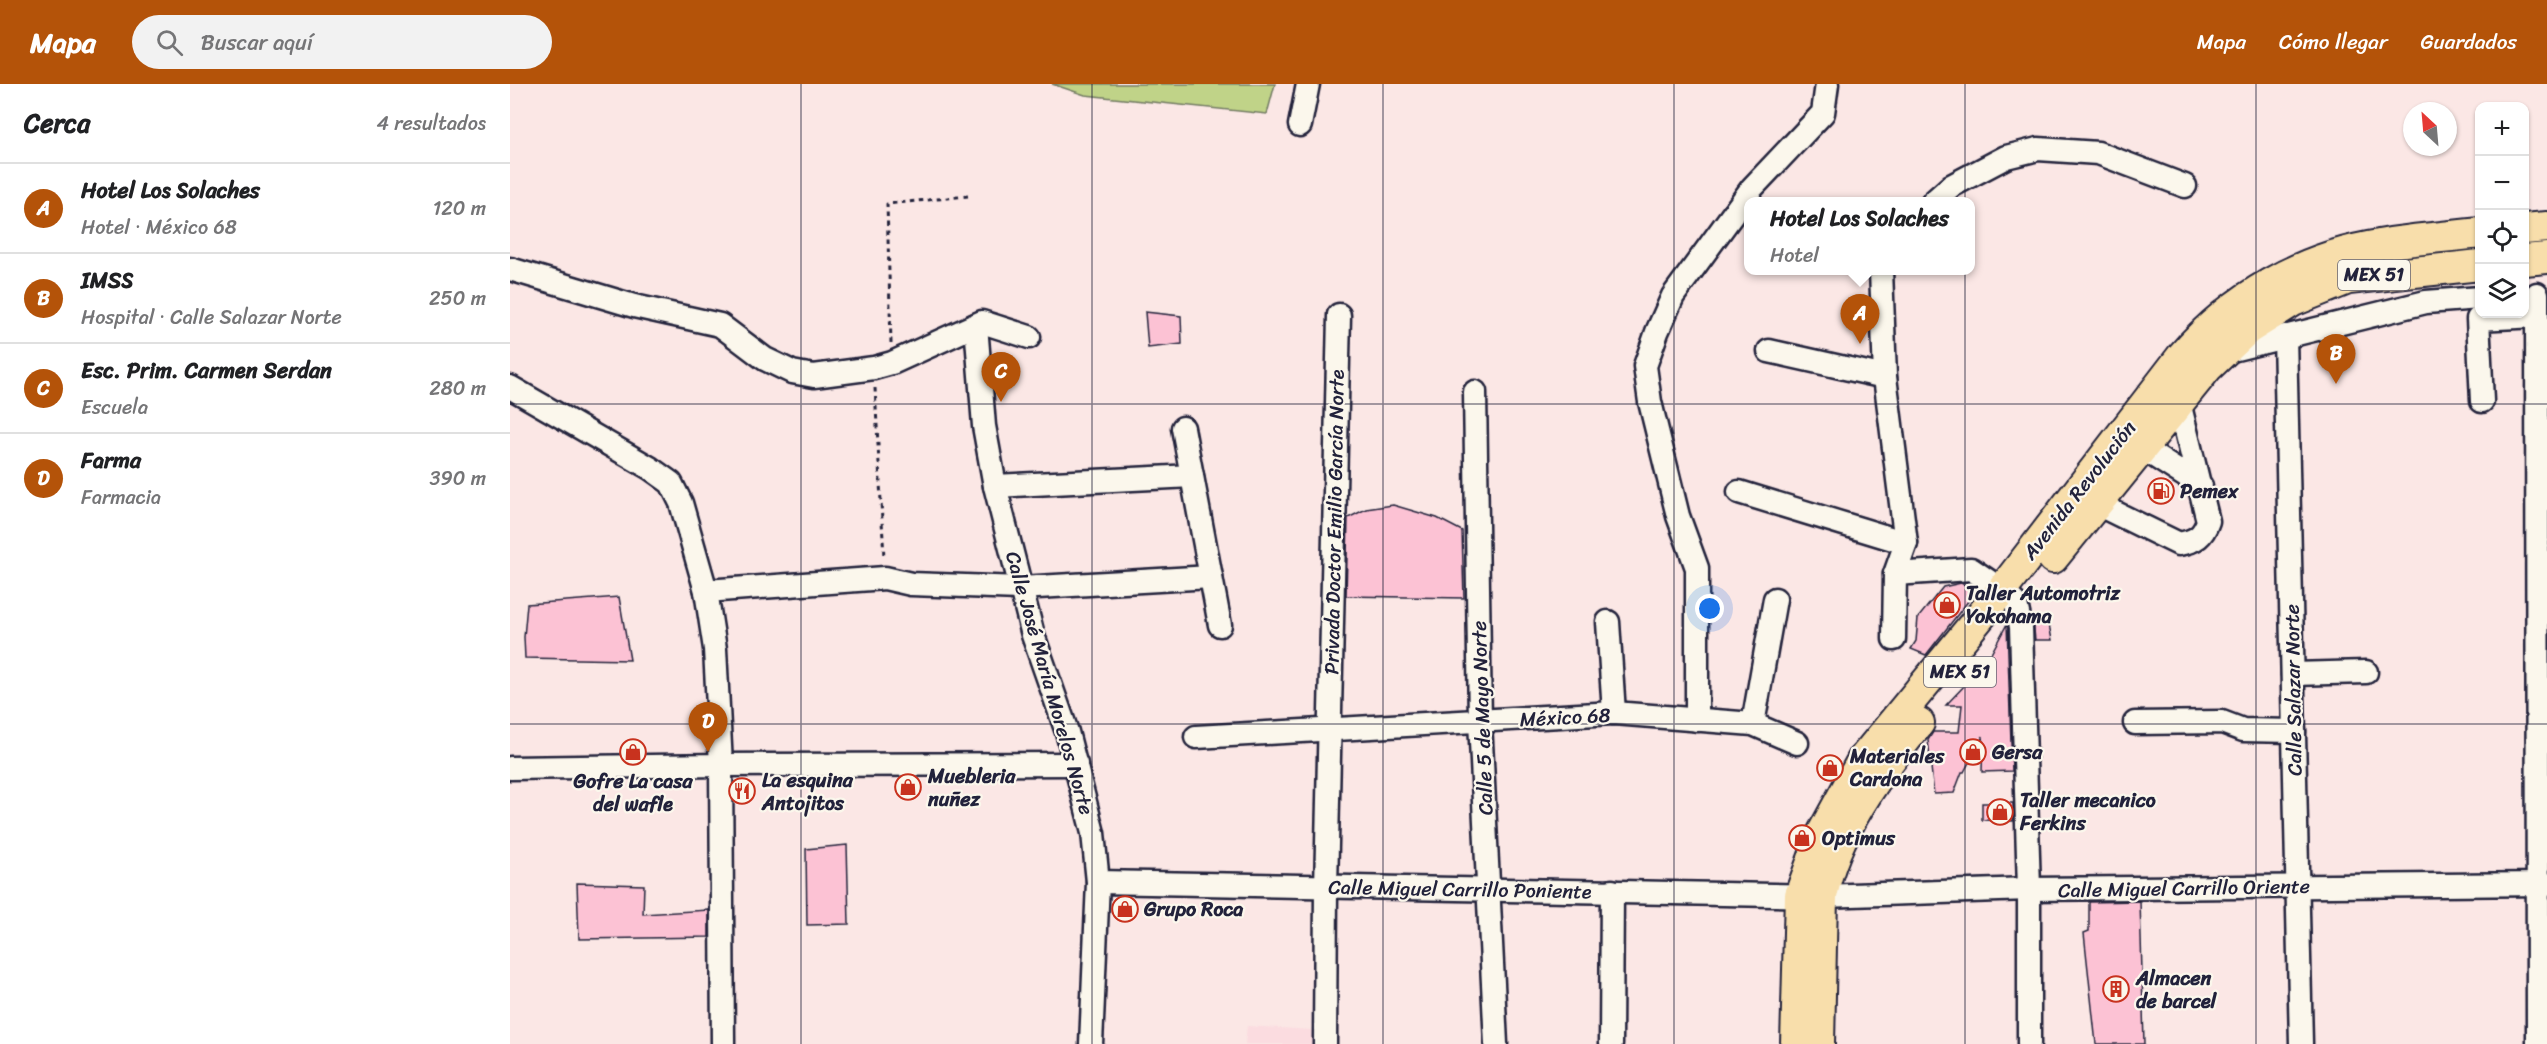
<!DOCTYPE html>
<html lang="es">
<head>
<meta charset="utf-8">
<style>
	body { margin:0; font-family:Sriracha,sans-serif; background:#f2f2f2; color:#202124 }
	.controls { position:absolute; right:18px; top:18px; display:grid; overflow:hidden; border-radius:12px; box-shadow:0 2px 4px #0004 }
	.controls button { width:54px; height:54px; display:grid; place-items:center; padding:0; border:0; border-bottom:2px solid #e0e0e0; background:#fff; color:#202124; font:30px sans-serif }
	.compass { position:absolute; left:1893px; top:18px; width:54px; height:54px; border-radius:50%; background:#fff; box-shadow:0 2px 4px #0004; rotate:334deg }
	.you { position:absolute; left:1200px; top:525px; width:21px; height:21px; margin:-15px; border:4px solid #fff; border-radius:50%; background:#1a73e8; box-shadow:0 0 0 9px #1a73e833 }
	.badge { display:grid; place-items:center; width:39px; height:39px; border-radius:50%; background:#b45309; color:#fff; font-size:20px; font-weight:700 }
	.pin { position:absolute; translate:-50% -50px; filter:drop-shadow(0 2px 3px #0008) }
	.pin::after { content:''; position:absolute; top:32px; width:21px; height:18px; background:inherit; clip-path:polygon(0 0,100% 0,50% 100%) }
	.popup { position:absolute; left:1234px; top:113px; width:231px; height:78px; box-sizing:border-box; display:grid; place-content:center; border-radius:12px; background:#fff; filter:drop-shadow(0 2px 4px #0005); font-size:20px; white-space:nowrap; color:#757577 }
	.popup b { font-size:22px; color:#202124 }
	.popup::after { content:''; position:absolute; left:50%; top:100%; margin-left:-12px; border:12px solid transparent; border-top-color:#fff }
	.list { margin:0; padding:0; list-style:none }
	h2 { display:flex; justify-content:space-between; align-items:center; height:78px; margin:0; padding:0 24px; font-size:26px }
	h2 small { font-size:20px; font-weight:400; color:#757577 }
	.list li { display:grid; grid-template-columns:39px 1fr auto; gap:18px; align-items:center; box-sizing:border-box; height:90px; padding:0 24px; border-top:2px solid #e0e0e0 }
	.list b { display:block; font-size:22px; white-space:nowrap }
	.list p { margin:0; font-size:20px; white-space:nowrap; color:#757577 }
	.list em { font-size:20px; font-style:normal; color:#757577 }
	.icon { flex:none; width:33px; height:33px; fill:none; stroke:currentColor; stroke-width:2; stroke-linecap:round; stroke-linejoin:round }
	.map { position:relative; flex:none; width:2037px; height:960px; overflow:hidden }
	header { display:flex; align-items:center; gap:36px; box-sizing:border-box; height:84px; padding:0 30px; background:#b45309; color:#fff }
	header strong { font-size:28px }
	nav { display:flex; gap:33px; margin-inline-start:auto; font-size:21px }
	.search { width:420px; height:54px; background:#f2f2f2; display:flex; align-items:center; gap:15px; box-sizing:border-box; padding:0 21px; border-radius:33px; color:#757577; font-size:22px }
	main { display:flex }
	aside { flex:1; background:#fff }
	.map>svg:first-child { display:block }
	.built { fill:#fbdce0 }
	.green { fill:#c0d388; stroke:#717a62; stroke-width:1.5 }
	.building { fill:#fcc2d4; stroke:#22223b; stroke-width:1.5 }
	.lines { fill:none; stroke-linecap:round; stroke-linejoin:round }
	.minor-casing { stroke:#22223b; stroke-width:27 }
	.major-casing { stroke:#22223b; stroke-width:34 }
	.path { stroke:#22223b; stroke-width:3; stroke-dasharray:4.5 4.5; stroke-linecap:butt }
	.minor { stroke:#fbf7ec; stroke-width:22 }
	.major { stroke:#f8deab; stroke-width:30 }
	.grid { fill:none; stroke:#22223b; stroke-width:1.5; stroke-opacity:0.55 }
	.labels { text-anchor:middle; stroke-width:4.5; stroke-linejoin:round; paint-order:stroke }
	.shield { fill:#fbf7ec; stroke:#636270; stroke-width:1.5 }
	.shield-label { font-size:18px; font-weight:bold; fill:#22223b }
	.street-label { font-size:20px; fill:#22223b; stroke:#fbf7ec }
	.poi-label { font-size:20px; font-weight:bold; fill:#22223b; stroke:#fbf7ec; text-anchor:start }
</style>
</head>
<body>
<header>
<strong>Mapa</strong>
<div class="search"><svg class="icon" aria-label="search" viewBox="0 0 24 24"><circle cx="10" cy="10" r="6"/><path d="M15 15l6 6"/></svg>Buscar aquí</div>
<nav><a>Mapa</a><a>Cómo llegar</a><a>Guardados</a></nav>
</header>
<main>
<aside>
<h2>Cerca<small>4 resultados</small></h2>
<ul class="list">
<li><span class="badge">A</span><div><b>Hotel Los Solaches</b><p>Hotel · México 68</p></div><em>120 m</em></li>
<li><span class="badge">B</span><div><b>IMSS</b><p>Hospital · Calle Salazar Norte</p></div><em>250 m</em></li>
<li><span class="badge">C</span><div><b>Esc. Prim. Carmen Serdan</b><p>Escuela</p></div><em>280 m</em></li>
<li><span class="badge">D</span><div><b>Farma</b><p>Farmacia</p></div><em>390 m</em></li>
</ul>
</aside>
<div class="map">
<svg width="2037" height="960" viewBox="0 0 2037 960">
	<rect width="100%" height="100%" fill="#fbe7e5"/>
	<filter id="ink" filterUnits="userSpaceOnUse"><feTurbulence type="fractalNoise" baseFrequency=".0167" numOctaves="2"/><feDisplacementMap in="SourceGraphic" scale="12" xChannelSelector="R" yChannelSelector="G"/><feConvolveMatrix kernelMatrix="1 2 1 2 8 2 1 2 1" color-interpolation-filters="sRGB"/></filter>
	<g filter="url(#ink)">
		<polygon class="built" points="737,942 803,946 802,960 735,960"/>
		<polygon class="green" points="542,0 765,0 757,30 575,11"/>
		<g class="building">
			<polygon points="635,228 671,232 672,260 638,264"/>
			<polygon points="883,421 927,434 952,447 954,514 836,512 838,434 856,425"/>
			<polygon points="1451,499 1466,507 1416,571 1401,565 1406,557 1408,534 1433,503"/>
			<polygon points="109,513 120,576 15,574 14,553 17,520"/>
			<polygon points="1538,535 1542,556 1525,556 1523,536"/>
			<polygon points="1497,540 1502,687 1472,688 1473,652 1454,688 1452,688 1444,709 1424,710 1418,656 1423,648 1449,648 1452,621 1436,621 1476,579"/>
			<polygon points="1472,719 1503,719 1503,737 1472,736"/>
			<polygon points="337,761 339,840 297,841 296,765"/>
			<polygon points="67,799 134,801 133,830 199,826 199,853 69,855"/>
			<polygon points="1630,817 1634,960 1586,960 1574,849 1579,847 1579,818"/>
		</g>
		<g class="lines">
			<g class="minor-casing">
				<g id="minor">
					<polyline points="790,41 798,0"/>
					<polyline points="1423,118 1441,102 1496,73 1528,65 1588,69 1675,102"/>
					<polyline points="0,185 124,222 210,241 255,275 282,288 304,292 364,284 382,279 472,238 519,253"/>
					<polyline points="1371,186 1375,293 1396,459 1385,490 1384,555"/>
					<polyline points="2027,210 2028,960"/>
					<polyline points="466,241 474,342 485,402 523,551 557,648 583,749 588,798 581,960"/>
					<polyline points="1775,252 1791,960"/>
					<polyline points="1259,267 1375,293"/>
					<polyline points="1714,268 1916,218 1970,214"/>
					<polyline points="0,303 140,384 161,399 171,419 196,507 205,565 211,681 213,960"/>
					<polyline points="965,308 970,637 986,960"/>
					<polyline points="1972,317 1968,235 2027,232"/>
					<polyline points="673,344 710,541"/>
					<polyline points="1621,357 1691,402"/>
					<polyline points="485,402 682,392"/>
					<polyline points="1229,408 1396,459"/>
					<path d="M 1575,414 L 1669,460 C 1686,457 1693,452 1698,437 L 1669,318"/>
					<polyline points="1385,490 1461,485 1492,506 1506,520 1511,543 1519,805 1519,960"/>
					<polyline points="196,507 375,494 401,500 510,504 701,493"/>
					<polyline points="1098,538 1104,629"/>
					<polyline points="1783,590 1856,588"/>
					<polyline points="1187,636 1187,484 1168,432 1140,318 1135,282 1147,248 1163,212 1242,104 1313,29 1317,0"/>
					<polyline points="1625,639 1712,638 1733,646 1784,647"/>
					<polyline points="1243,640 1265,515"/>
					<polyline points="686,653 1104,629 1243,640 1287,659"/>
					<polyline points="0,684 211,681 566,680"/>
					<polyline points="588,798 1312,812 1519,805 2037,800"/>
					<polyline points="815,960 816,804 829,231"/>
					<polyline points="1101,960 1102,807"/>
				</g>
			</g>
			<g class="major-casing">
				<g id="major">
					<polyline points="2014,145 2037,143"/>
					<polyline points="2014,176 2037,174"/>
					<polyline points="1543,474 1697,284 1738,245 1783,217 1838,195 1970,181"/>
					<path d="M 1286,960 L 1290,811 L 1312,750 L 1353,675 L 1492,506 L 1672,272 C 1722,214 1792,173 1869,161 C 1902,155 1936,153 1970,149"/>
					<path d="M 1309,960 L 1312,812 C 1325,748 1368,689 1409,639"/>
				</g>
			</g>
			<g class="path">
				<polyline points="381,259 377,120 458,112"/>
				<polyline points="365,304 374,474"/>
			</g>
			<use href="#minor" class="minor"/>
			<use href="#major" class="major"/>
		</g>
	</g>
	<path class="grid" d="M 291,0 L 291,960M 582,0 L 582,960M 873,0 L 873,960M 1164,0 L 1164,960M 1455,0 L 1455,960M 1746,0 L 1746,960M 0,320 L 2037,320M 0,640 L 2037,640"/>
	<defs>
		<g id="fuel-ring" transform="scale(1.35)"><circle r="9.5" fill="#fbf7ec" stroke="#c8321e" stroke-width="1.5"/><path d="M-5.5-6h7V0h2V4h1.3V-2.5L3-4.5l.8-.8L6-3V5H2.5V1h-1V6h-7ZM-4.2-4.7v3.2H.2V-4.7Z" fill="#c8321e"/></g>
		<g id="shop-ring" transform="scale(1.35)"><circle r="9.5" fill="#fbf7ec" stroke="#c8321e" stroke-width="1.5"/><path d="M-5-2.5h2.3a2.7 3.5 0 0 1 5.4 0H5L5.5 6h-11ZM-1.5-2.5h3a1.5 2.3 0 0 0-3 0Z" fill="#c8321e"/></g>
		<g id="restaurant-ring" transform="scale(1.35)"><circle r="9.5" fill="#fbf7ec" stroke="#c8321e" stroke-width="1.5"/><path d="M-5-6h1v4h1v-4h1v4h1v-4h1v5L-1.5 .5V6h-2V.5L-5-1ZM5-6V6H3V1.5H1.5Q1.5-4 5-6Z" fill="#c8321e"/></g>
		<g id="building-ring" transform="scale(1.35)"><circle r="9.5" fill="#fbf7ec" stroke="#c8321e" stroke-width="1.5"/><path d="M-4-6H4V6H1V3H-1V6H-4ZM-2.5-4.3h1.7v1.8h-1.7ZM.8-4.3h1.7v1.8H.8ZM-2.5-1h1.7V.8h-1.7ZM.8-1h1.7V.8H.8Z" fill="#c8321e"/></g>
	</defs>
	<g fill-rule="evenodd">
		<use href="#fuel-ring" x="1651" y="407"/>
		<use href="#shop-ring" x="1437" y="521"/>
		<use href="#shop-ring" x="123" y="668"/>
		<use href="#shop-ring" x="1463" y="668"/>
		<use href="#shop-ring" x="1320" y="684"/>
		<use href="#shop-ring" x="398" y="703"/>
		<use href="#restaurant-ring" x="232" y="707"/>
		<use href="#shop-ring" x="1490" y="728"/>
		<use href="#shop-ring" x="1292" y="754"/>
		<use href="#shop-ring" x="615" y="825"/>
		<use href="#building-ring" x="1606" y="905"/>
	</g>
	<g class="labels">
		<g class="shield">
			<rect x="1828" y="176" width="72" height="30" rx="4.5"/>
			<rect x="1414" y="573" width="72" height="30" rx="4.5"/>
		</g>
		<g class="shield-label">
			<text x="1864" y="197">MEX 51</text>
			<text x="1450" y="594">MEX 51</text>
		</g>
		<g class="street-label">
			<text transform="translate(1569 406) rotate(-52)" y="7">Avenida Revolución</text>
			<text transform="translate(824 438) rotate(-89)" y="7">Privada Doctor Emilio García Norte</text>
			<text transform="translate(540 599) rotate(74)" y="7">Calle José María Morelos Norte</text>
			<text transform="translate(1783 606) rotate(-91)" y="7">Calle Salazar Norte</text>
			<text transform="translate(1055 633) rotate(-3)" y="7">México 68</text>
			<text transform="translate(972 634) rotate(-92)" y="7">Calle 5 de Mayo Norte</text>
			<text transform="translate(1674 804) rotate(-1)" y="7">Calle Miguel Carrillo Oriente</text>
			<text transform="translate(950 805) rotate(1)" y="7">Calle Miguel Carrillo Poniente</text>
		</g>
		<g class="poi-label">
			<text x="1670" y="414">Pemex</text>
			<text x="1456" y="516">Taller Automotriz<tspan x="1456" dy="23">Yokohama</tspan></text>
			<text x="1482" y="675">Gersa</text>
			<text x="1340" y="679">Materiales<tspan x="1340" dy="23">Cardona</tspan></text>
			<text x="418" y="699">Muebleria<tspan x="418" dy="23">nuñez</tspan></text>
			<text x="252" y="703">La esquina<tspan x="252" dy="23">Antojitos</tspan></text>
			<text x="123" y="704" text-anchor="middle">Gofre La casa<tspan x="123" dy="23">del wafle</tspan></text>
			<text x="1510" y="723">Taller mecanico<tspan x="1510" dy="23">Ferkins</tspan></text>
			<text x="1312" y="761">Optimus</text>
			<text x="634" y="832">Grupo Roca</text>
			<text x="1626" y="901">Almacen<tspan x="1626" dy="23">de barcel</tspan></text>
		</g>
	</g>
</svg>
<div class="controls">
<button>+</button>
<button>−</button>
<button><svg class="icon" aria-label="locate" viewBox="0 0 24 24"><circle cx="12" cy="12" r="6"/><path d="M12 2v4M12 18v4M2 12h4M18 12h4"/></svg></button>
<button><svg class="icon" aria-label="layers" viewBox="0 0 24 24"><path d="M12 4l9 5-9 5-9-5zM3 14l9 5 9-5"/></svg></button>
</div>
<svg class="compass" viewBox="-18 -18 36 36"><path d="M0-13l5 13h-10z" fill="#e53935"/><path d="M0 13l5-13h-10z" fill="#757577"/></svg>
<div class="you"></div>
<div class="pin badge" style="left:1350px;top:260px">A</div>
<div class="popup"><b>Hotel Los Solaches</b>Hotel</div>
<div class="pin badge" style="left:1826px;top:300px">B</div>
<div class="pin badge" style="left:491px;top:318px">C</div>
<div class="pin badge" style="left:198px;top:668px">D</div>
</div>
</main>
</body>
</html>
